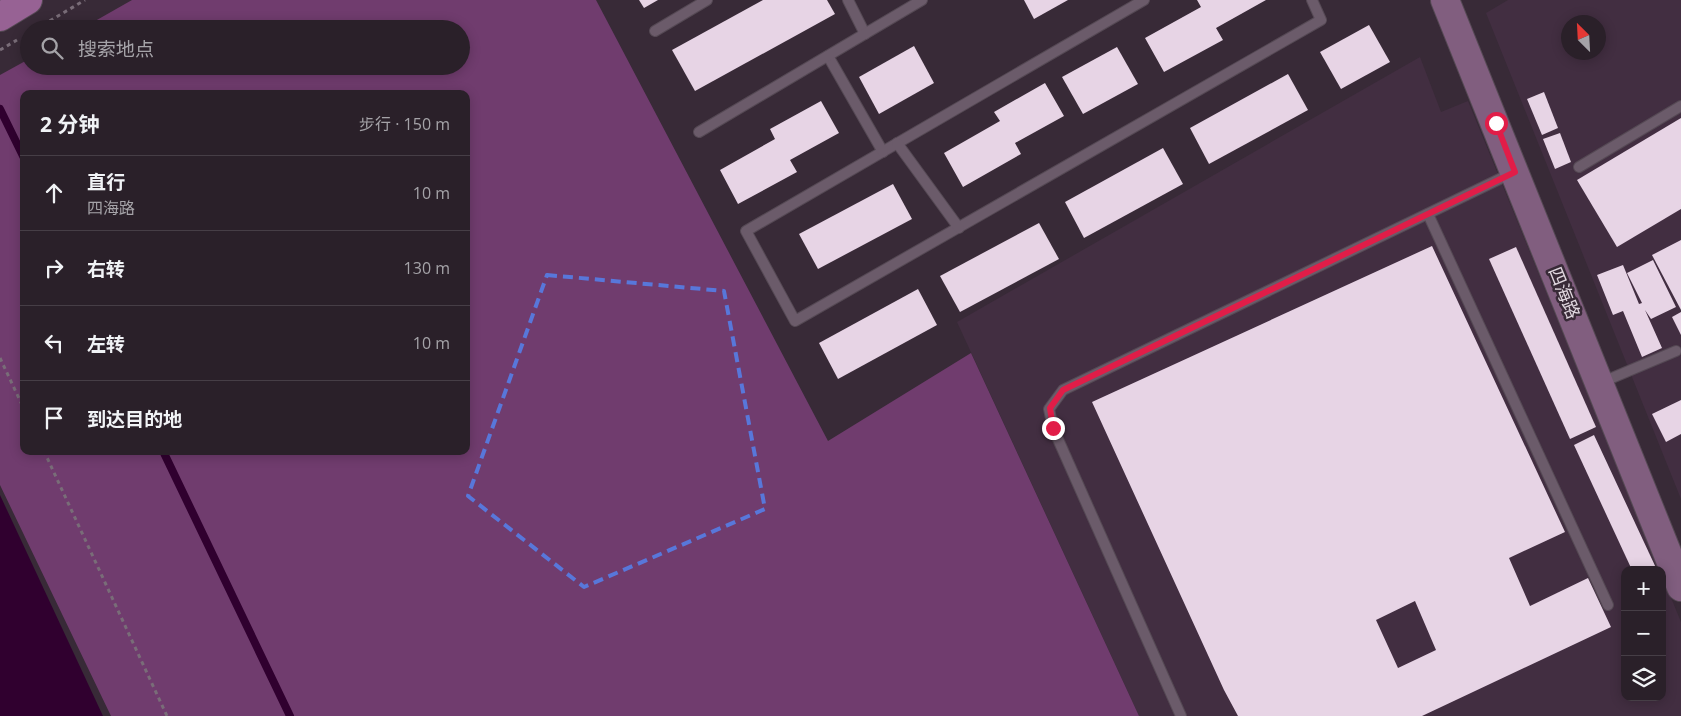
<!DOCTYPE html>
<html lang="zh">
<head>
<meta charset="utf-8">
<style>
	body { margin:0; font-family:"Open Sans","Noto Sans SC",sans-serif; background:#322831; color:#f1f3f6 }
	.controls { position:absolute; right:15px; bottom:15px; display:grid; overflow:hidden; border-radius:10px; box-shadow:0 2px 12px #0003 }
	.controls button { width:45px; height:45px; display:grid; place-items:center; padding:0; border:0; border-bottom:1px solid #463e46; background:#2a2029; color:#f1f3f6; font:25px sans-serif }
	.compass { position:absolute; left:1561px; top:15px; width:45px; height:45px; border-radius:50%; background:#2a2029; box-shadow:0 2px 12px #0003; rotate:336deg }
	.stop { position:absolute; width:15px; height:15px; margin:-11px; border:4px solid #e11d48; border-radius:50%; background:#fff }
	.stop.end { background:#e11d48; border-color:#fff; box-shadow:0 1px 5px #0008 }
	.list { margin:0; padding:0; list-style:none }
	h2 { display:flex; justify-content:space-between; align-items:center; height:65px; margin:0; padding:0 20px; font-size:21px }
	h2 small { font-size:16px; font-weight:400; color:#a5a3a8 }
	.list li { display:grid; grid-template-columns:32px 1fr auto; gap:15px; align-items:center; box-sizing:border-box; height:75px; padding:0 20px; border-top:1px solid #463e46 }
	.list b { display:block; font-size:19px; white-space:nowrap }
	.list p { margin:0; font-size:16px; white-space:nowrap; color:#a5a3a8 }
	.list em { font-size:16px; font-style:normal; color:#a5a3a8 }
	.icon { flex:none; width:28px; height:28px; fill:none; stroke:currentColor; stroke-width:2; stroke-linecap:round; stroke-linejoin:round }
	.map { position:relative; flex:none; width:1681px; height:716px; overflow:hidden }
	.search { position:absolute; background:#2a2029; box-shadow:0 2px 12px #0003; left:20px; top:20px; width:450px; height:55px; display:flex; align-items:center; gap:12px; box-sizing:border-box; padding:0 18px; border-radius:28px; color:#a5a3a8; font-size:19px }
	.panel { position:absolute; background:#2a2029; box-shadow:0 2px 12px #0003; left:20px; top:90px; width:450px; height:365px; border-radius:10px }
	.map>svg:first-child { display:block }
	.built { fill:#422e41; fill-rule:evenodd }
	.green { fill:#703c6e; fill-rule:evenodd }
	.water { fill:#30002f }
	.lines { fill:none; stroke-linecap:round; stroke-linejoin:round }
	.stream { stroke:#30002f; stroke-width:8 }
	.building { fill:#e7d4e5; fill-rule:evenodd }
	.lane-casing { stroke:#554954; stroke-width:12 }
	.secondary-casing { stroke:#554954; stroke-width:30 }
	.primary-casing { stroke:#554954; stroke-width:30 }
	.path { stroke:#796d78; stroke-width:3; stroke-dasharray:4 4; stroke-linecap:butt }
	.lane { stroke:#6b5b6a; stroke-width:10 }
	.secondary { stroke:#815e7f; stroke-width:28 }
	.primary { stroke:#976294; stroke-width:28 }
	.route { stroke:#e11d48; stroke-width:6 }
	.marked { fill:none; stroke:#5877da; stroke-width:4; stroke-dasharray:10 6; stroke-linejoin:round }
	.labels { text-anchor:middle; stroke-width:5; stroke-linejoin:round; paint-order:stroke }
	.street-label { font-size:18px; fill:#e0d7df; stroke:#382a37 }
</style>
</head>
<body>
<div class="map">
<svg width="1681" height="716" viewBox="0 0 1681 716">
	<rect width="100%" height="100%" fill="#382a37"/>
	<g class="built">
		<path d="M 1508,0 L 1681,0 L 1681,499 L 1486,13 ZM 1568,22 L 1598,22 L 1598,52 L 1568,52 Z"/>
		<polygon points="1420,57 1441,112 1468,101 1660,570 1625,570 1625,697 1662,697 1662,576 1681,622 1681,716 1139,716 957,322"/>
	</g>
	<path class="green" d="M 132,0 L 596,0 L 828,441 L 971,353 L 1139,716 L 111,716 L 0,485 L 0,75 L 29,59 L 29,66 L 461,66 L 461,29 L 81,29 ZM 24,94 L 466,94 L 466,451 L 24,451 Z"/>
	<polygon class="water" points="0,495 103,716 0,716"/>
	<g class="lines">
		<g class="stream">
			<polyline points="0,109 24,158"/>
			<polyline points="163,451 290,716"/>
		</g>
	</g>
	<g class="building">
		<polygon points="639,0 658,0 644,8"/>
		<polygon points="763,0 827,0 835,14 695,91 672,50"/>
		<polygon points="1024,0 1068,0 1034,19"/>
		<polygon points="1197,0 1266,0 1216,28 1223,40 1164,72 1145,38 1201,7"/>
		<polygon points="1369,25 1390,62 1341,89 1320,52"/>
		<polygon points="914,46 934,83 879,114 859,77"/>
		<polygon points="1117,47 1138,84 1083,114 1062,77"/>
		<polygon points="1288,74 1308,110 1209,164 1190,128"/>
		<polygon points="1045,83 1064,116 1015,143 1021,154 963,187 944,153 1000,121 994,112"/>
		<polygon points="1544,92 1558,128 1542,135 1527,99"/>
		<polygon points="821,101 839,133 790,160 797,172 738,204 720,170 775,139 770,129"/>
		<polygon points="1681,118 1681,209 1617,247 1577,180"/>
		<polygon points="1560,133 1571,162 1555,169 1543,139"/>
		<polygon points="1163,148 1183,184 1084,238 1065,202"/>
		<polygon points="893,184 912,219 818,269 799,234"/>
		<polygon points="1039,223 1059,259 960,312 940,276"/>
		<polygon points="1681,240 1681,310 1652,255"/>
		<path d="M 1432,246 L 1565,532 L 1509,558 L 1530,606 L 1588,578 L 1611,627 L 1422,716 L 1238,716 L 1224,690 L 1092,402 ZM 1415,601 L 1436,650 L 1398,668 L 1376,620 Z"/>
		<polygon points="1516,247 1596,427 1570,439 1489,259"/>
		<polygon points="1653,260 1676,307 1651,319 1645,310 1662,348 1642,357 1623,311 1613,315 1597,275 1623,265 1639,304 1642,303 1627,273"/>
		<polygon points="918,289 937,325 838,379 819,343"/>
		<polygon points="1681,312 1681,335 1672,317"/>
		<polygon points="1681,400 1681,434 1666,442 1652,414"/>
		<polygon points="1594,435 1657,570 1632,570 1574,445"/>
	</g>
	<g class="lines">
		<g class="lane-casing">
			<g id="lane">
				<polyline points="848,0 865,34"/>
				<polyline points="1144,0 746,231 795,321 1321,20 1312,0"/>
				<polyline points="655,31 707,0"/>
				<polyline points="828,56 883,152"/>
				<polyline points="699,132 922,0"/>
				<polyline points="897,143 959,228"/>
				<polyline points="1579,167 1681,106"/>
				<polyline points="1428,214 1608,605"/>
				<polyline points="1600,383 1676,351"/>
				<polyline points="1181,716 1053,428 1049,409 1063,390 1512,173"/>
			</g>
		</g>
		<g class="secondary-casing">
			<polyline id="secondary" points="1445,0 1681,587"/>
		</g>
		<g class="primary-casing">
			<polyline id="primary" points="0,17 28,0"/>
		</g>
		<g class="path">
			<polyline points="36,29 85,0"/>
			<polyline points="0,50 17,40"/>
			<polyline points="0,358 24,409"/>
			<polyline points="44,451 167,716"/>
		</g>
		<use href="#lane" class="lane"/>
		<use href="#secondary" class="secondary"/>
		<use href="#primary" class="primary"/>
	</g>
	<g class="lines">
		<polyline class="route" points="1053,428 1050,408 1063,390 1515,172 1496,123"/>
	</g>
	<path class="marked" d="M 547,275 L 724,291 L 765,509 L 584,587 L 468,496 Z"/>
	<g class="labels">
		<g class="street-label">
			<text transform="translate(1564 293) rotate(68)" y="6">四海路</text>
		</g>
	</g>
</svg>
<div class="controls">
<button>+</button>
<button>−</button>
<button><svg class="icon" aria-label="layers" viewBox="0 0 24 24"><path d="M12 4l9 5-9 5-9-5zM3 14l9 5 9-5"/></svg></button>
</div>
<svg class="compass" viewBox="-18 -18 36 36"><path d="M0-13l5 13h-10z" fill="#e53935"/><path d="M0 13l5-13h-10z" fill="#a5a3a8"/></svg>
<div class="stop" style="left:1496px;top:123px"></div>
<div class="stop end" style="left:1053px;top:428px"></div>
<div class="search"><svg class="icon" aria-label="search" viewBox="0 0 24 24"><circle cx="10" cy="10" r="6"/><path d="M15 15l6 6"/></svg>搜索地点</div>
<section class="panel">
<h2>2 分钟<small>步行 · 150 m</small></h2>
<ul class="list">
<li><svg class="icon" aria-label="ahead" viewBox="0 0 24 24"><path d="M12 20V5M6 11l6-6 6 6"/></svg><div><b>直行</b><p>四海路</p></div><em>10 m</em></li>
<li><svg class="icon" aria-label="right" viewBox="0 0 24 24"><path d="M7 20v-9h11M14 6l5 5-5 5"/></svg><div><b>右转</b></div><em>130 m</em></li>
<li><svg class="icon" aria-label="left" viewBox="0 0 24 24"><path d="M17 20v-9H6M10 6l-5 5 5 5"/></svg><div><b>左转</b></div><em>10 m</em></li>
<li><svg class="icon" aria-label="arrive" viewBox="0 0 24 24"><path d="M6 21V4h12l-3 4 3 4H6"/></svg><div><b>到达目的地</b></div></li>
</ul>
</section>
</div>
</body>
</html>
